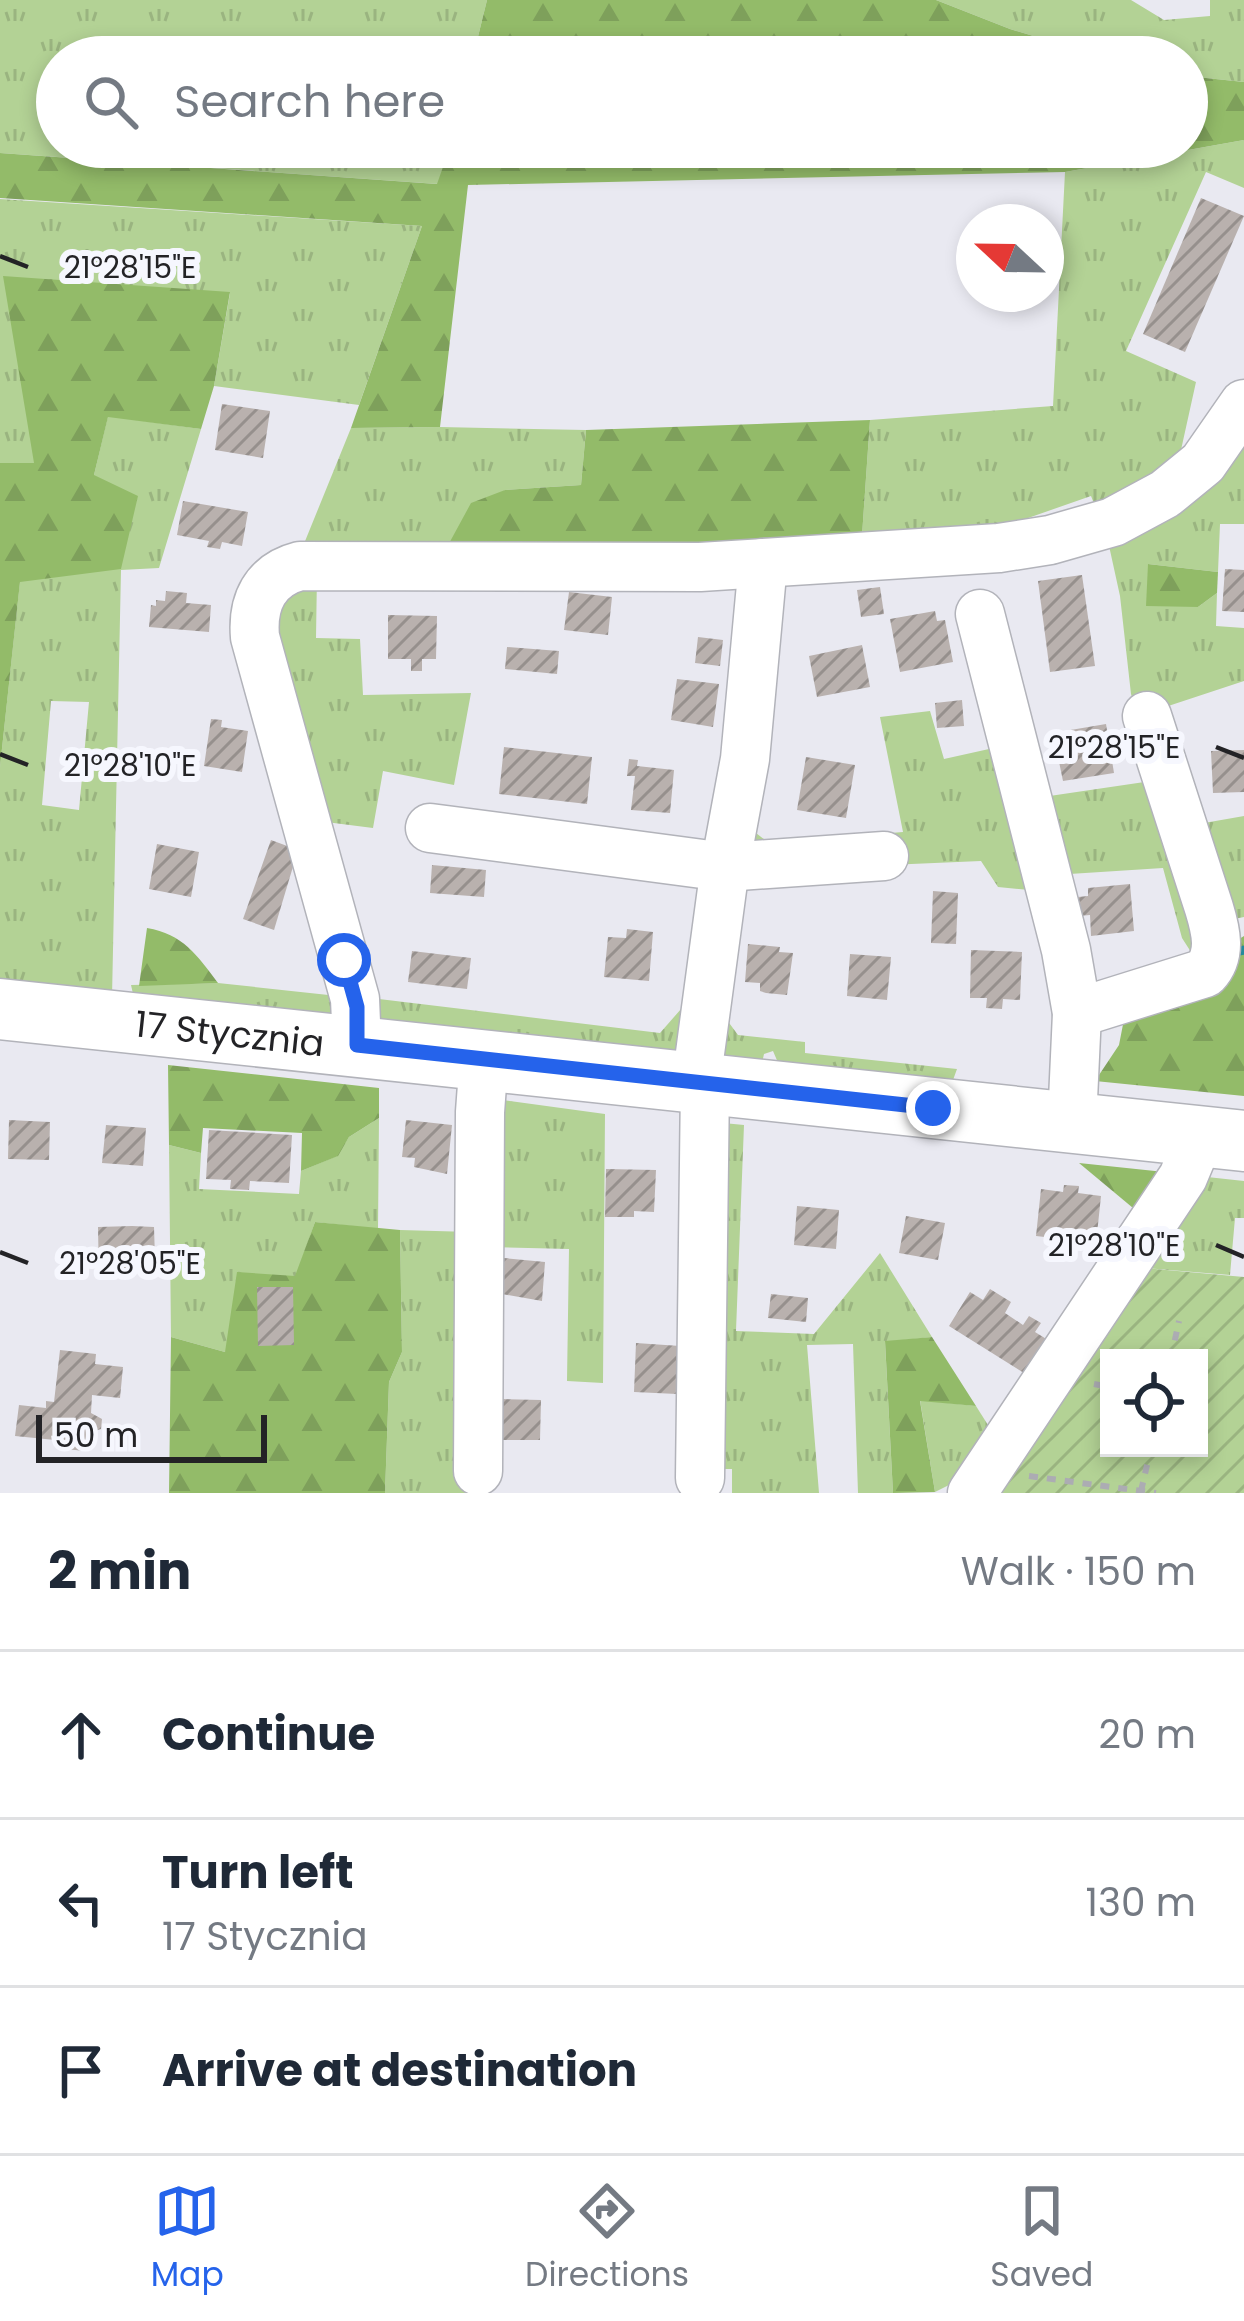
<!DOCTYPE html>
<html lang="en">
<head>
<meta charset="utf-8">
<style>
	body { margin:0; font-family:Poppins,sans-serif; background:#f2f2f3; color:#1f2937 }
	.controls { position:absolute; right:36px; bottom:36px; display:grid; overflow:hidden; border-radius:0px; box-shadow:0 6px 18px #0003 }
	.controls button { width:108px; height:108px; display:grid; place-items:center; padding:0; border:0; border-bottom:3px solid #e0e1e3; background:#fff; color:#1f2937; font:60px sans-serif }
	.compass { position:absolute; left:956px; top:204px; width:108px; height:108px; border-radius:50%; background:#fff; box-shadow:0 6px 18px #0003; rotate:292deg }
	.scale { position:absolute; left:36px; bottom:30px; width:231px; box-sizing:border-box; padding-left:12px; border:6px solid #232326; border-top:0; font-size:33px; line-height:42px; white-space:nowrap; color:#232326; -webkit-text-stroke:9px #f6f7fe; paint-order:stroke }
	.stop { position:absolute; width:36px; height:36px; margin:-27px; border:9px solid #2563eb; border-radius:50%; background:#fff }
	.stop.end { background:#2563eb; border-color:#fff; box-shadow:0 3px 12px #0008 }
	.list { margin:0; padding:0; list-style:none }
	h2 { display:flex; justify-content:space-between; align-items:center; height:156px; margin:0; padding:0 48px; font-size:51px }
	h2 small { font-size:39px; font-weight:400; color:#747a83 }
	.list li { display:grid; grid-template-columns:78px 1fr auto; gap:36px; align-items:center; box-sizing:border-box; height:168px; padding:0 48px; border-top:3px solid #e0e1e3 }
	.list b { display:block; font-size:45px; white-space:nowrap }
	.list p { margin:0; font-size:39px; white-space:nowrap; color:#747a83 }
	.list em { font-size:39px; font-style:normal; color:#747a83 }
	.icon { flex:none; width:66px; height:66px; fill:none; stroke:currentColor; stroke-width:2; stroke-linecap:round; stroke-linejoin:round }
	.map { position:relative; flex:none; width:1244px; height:1493px; overflow:hidden }
	.search { position:absolute; background:#fff; box-shadow:0 6px 18px #0003; left:36px; right:36px; top:36px; height:132px; display:flex; align-items:center; gap:30px; box-sizing:border-box; padding:0 42px; border-radius:66px; color:#747a83; font-size:45px }
	.sheet { height:660px; background:#fff }
	nav { display:flex; justify-content:space-around; align-items:center; box-sizing:border-box; height:168px; border-top:3px solid #e0e1e3; background:#fff; font-size:33px; color:#747a83 }
	nav a { display:grid; justify-items:center; gap:6px }
	nav .on { color:#2563eb }
	.map>svg:first-child { display:block }
	.grass { fill:url(#grass-tufts); fill-rule:evenodd }
	.forest { fill:url(#forest-firs) }
	.garden { fill:url(#garden-furrows); fill-rule:evenodd }
	.lines { fill:none; stroke-linecap:round; stroke-linejoin:round }
	.stream { stroke:#248a9c; stroke-width:9 }
	.building { fill:url(#building-hatch) }
	.minor-casing { stroke:#b2b3ba; stroke-width:51 }
	.major-casing { stroke:#b2b3ba; stroke-width:63 }
	.path { stroke:#acacb3; stroke-width:6; stroke-dasharray:9 9; stroke-linecap:butt }
	.minor { stroke:#fff; stroke-width:48 }
	.major { stroke:#fff; stroke-width:60 }
	.route { stroke:#2563eb; stroke-width:15 }
	.ticks { fill:none; stroke:#232326; stroke-width:4.5 }
	.labels { text-anchor:middle; stroke-width:12; stroke-linejoin:round; paint-order:stroke }
	.street-label { font-size:36px; fill:#232326; stroke:#f6f7fe }
	.ticks-label { font-size:30px; text-anchor:middle; fill:#232326; stroke:#f6f7fe; stroke-width:12; stroke-linejoin:round; paint-order:stroke }
</style>
</head>
<body>
<div class="map">
<svg width="1244" height="1493" viewBox="0 0 1244 1493">
	<defs>
		<pattern id="grass-tufts" width="24" height="20" patternUnits="userSpaceOnUse" patternTransform="scale(3)"><rect width="24" height="20" fill="#b3d295"/><path d="M3 7l-1-3M5 7V3M7 7l1-3M15 17l-1-3M17 17v-4M19 17l1-3" fill="none" stroke="#9ab480"/></pattern>
		<pattern id="forest-firs" width="22" height="20" patternUnits="userSpaceOnUse" patternTransform="scale(3)"><rect width="22" height="20" fill="#93bb69"/><path d="M5 1l3.5 6h-7zM16 11l3.5 6h-7z" fill="#7ea05b"/></pattern>
		<pattern id="garden-furrows" width="10" height="10" patternUnits="userSpaceOnUse" patternTransform="scale(3)"><rect width="10" height="10" fill="#b3d295"/><path d="M-1 1l2-2M0 10L10 0M9 11l2-2" fill="none" stroke="#9ab480"/></pattern>
		<pattern id="building-hatch" width="6" height="6" patternUnits="userSpaceOnUse" patternTransform="scale(3)"><rect width="6" height="6" fill="#b9b1ae"/><path d="M-1 1l2-2M0 6l6-6M5 7l2-2" fill="none" stroke="#96908d"/></pattern>
	</defs>
	<rect width="100%" height="100%" fill="#e9e9f1"/>
	<g class="grass">
		<polygon points="0,0 487,0 473,57 57,57 57,147 450,147 438,184 0,153"/>
		<polygon points="936,0 1131,0 1164,20 1210,16 1210,0 1244,0 1244,82 1187,76 1187,57 1103,57 1010,29"/>
		<polygon points="1244,140 1244,188 1206,172 1126,351 1196,382 1179,459 1099,516 1091,496 1008,525 861,550 870,420 1053,406 1065,172"/>
		<polygon points="0,199 422,226 359,405 214,386 230,293 34,464 0,463"/>
		<polygon points="1244,415 1244,524 1220,524 1218,572 1148,564 1198,607 1217,593 1216,626 1244,628 1244,681 1138,716 1131,694 1120,596 1106,532"/>
		<path d="M 108,416 L 201,429 L 159,568 L 121,570 L 112,997 L 0,985 L 0,767 L 20,581 L 94,475 ZM 51,701 L 89,702 L 79,810 L 42,805 Z"/>
		<polygon points="440,427 586,430 581,485 505,490 440,560 299,556 351,428"/>
		<polygon points="317,574 316,638 360,639 363,695 471,693 454,785 383,771 373,828 318,821 262,610"/>
		<polygon points="930,711 944,759 1007,745 1040,891 998,887 981,861 888,865 757,858 743,824 768,749 756,833 769,843 903,832 880,717"/>
		<polygon points="1158,780 1198,963 1182,938 1163,868 1054,875 1036,798"/>
		<polygon points="1244,816 1244,917 1234,919 1187,826"/>
		<polygon points="705,892 676,1056 374,1021 379,999 660,1033 681,1009"/>
		<polygon points="218,983 347,997 339,1019 134,998 131,985"/>
		<polygon points="724,1016 738,1035 805,1042 805,1053 957,1069 953,1080 779,1065 773,1051 764,1054 762,1063 718,1059"/>
		<polygon points="488,1098 605,1114 603,1383 567,1381 569,1249 484,1247"/>
		<polygon points="379,1118 378,1229 315,1222 296,1276 225,1352 171,1337 169,1145 201,1153 199,1189 299,1194 301,1171 337,1156 349,1137"/>
		<polygon points="713,1122 744,1125 736,1331 814,1334 880,1253 932,1337 885,1342 893,1493 858,1493 853,1344 807,1345 819,1493 732,1493 732,1469 708,1469"/>
		<polygon points="1198,1176 1244,1181 1244,1218 1235,1218 1230,1275 1133,1267"/>
		<polygon points="400,1230 471,1232 485,1493 385,1493 389,1382 402,1352"/>
		<polygon points="920,1400 976,1406 998,1441 971,1474 935,1492"/>
	</g>
	<g class="forest">
		<polygon points="487,0 936,0 1010,29 1103,57 473,57"/>
		<polygon points="1187,76 1244,82 1244,140 1065,172 468,185 440,427 351,428 422,226 0,198 0,153 437,184 450,147 1187,147"/>
		<polygon points="3,276 230,292 214,386 201,429 108,417 94,475 138,496 121,569 20,582 0,767 0,463 34,463"/>
		<polygon points="870,420 861,550 440,560 471,503 505,490 581,485 586,430"/>
		<polygon points="1148,564 1218,572 1217,593 1198,607 1146,606"/>
		<path d="M 147,928 C 183,934 197,955 218,983 L 139,986 Z"/>
		<polygon points="1244,936 1244,1096 1095,1081 1119,1045 1126,1009"/>
		<polygon points="168,1065 379,1088 379,1118 349,1137 338,1156 301,1171 302,1133 203,1128 201,1153 169,1145"/>
		<polygon points="1079,1163 1174,1173 1145,1218"/>
		<polygon points="315,1222 400,1230 402,1352 389,1382 385,1493 169,1493 171,1337 225,1352 237,1272 295,1276"/>
		<polygon points="932,1337 976,1406 920,1401 935,1492 893,1493 885,1341"/>
	</g>
	<path class="garden" d="M 1133,1267 L 1244,1277 L 1244,1493 L 984,1493 ZM 1109,1358 L 1199,1358 L 1199,1448 L 1109,1448 Z"/>
	<g class="lines">
		<polyline class="stream" points="1240,951 1244,950"/>
	</g>
	<g class="building">
		<polygon points="1201,198 1244,216 1185,352 1143,334"/>
		<polygon points="222,404 270,411 263,458 215,450"/>
		<polygon points="183,501 248,512 242,546 222,542 220,549 207,547 209,541 177,535"/>
		<polygon points="1225,569 1244,570 1244,612 1222,611"/>
		<polygon points="1082,575 1095,666 1050,672 1038,581"/>
		<polygon points="880,587 884,614 861,617 857,590"/>
		<polygon points="166,591 187,593 186,603 211,605 209,632 149,627 151,605 156,606 156,600 165,601"/>
		<polygon points="569,592 612,597 608,635 564,630"/>
		<polygon points="935,611 937,621 945,620 953,662 900,672 890,619"/>
		<polygon points="388,615 437,616 436,659 422,659 422,671 411,671 411,659 388,659"/>
		<polygon points="698,637 723,640 720,666 695,663"/>
		<polygon points="862,645 870,687 817,697 809,656"/>
		<polygon points="507,647 559,651 557,674 505,669"/>
		<polygon points="677,679 719,684 713,727 671,720"/>
		<polygon points="962,700 964,726 937,728 935,703"/>
		<polygon points="211,719 222,720 221,727 248,731 242,772 204,766"/>
		<polygon points="1106,724 1114,773 1063,781 1053,733"/>
		<polygon points="504,747 592,757 587,804 499,794"/>
		<polygon points="1244,750 1244,792 1213,793 1211,751"/>
		<polygon points="806,757 855,765 846,818 797,810"/>
		<polygon points="629,759 638,760 637,766 674,770 670,813 631,810 635,776 627,776"/>
		<polygon points="271,840 298,850 274,930 243,919"/>
		<polygon points="157,844 199,852 191,897 149,889"/>
		<polygon points="432,865 486,870 484,897 430,893"/>
		<polygon points="1130,884 1134,931 1091,936 1090,915 1079,916 1078,897 1088,896 1088,888"/>
		<polygon points="933,891 958,893 956,944 931,943"/>
		<polygon points="627,929 653,932 649,981 604,977 608,937 626,938"/>
		<polygon points="748,944 780,947 779,952 793,953 787,995 766,993 760,991 760,983 745,982"/>
		<polygon points="971,950 1022,952 1020,1000 1003,999 1002,1009 986,1008 987,998 970,998"/>
		<polygon points="412,951 471,958 467,989 408,982"/>
		<polygon points="850,954 891,957 887,1000 847,996"/>
		<polygon points="9,1120 50,1122 49,1160 8,1159"/>
		<polygon points="406,1120 452,1125 447,1174 414,1167 415,1158 402,1157"/>
		<polygon points="106,1125 146,1128 143,1166 102,1163"/>
		<polygon points="209,1130 292,1135 289,1183 250,1181 249,1190 230,1189 231,1180 206,1179"/>
		<polygon points="606,1169 656,1170 654,1212 634,1211 634,1217 605,1217"/>
		<polygon points="1064,1185 1079,1186 1078,1193 1101,1196 1097,1234 1072,1231 1071,1240 1036,1236 1041,1189 1063,1192"/>
		<polygon points="797,1206 839,1210 836,1249 794,1245"/>
		<polygon points="906,1216 945,1223 938,1260 899,1253"/>
		<polygon points="132,1226 154,1227 155,1259 133,1259 133,1278 99,1279 98,1227"/>
		<polygon points="504,1258 545,1262 542,1301 502,1294"/>
		<polygon points="257,1287 293,1287 294,1345 258,1346"/>
		<polygon points="990,1289 1011,1302 1005,1313 1023,1325 1029,1316 1041,1323 1035,1332 1056,1345 1035,1380 949,1326 970,1292 983,1300"/>
		<polygon points="771,1294 808,1298 806,1322 768,1318"/>
		<polygon points="636,1343 680,1346 677,1394 634,1392"/>
		<polygon points="60,1350 96,1354 95,1364 123,1367 120,1398 92,1395 91,1413 102,1419 101,1429 89,1433 86,1451 64,1449 65,1441 15,1436 19,1405 46,1408 46,1401 54,1402"/>
		<polygon points="502,1399 541,1400 540,1440 501,1440"/>
	</g>
	<g class="lines">
		<g class="minor-casing">
			<g id="minor">
				<polyline points="980,614 1066,950 1077,1013 1072,1122"/>
				<polyline points="430,828 725,867 884,856"/>
				<path d="M 1077,1013 L 1205,973 C 1222,955 1216,931 1209,908 L 1147,716"/>
				<path d="M 357,1045 L 355,999 L 255,637 C 252,602 265,575 300,566 L 700,567 L 999,548 L 1050,540 L 1113,522 L 1165,494 L 1203,463 L 1244,404"/>
				<polyline points="696,1083 725,867 745,759 763,563"/>
				<polyline points="478,1471 480,1112 484,1058"/>
				<polyline points="700,1478 705,1084"/>
				<polyline points="972,1493 1183,1177 1200,1136"/>
			</g>
		</g>
		<g class="major-casing">
			<g id="major">
				<path id="s1" d="M 0,1009 L 1244,1141"/>
			</g>
		</g>
		<g class="path">
			<polyline points="1171,1358 1179,1321"/>
			<polyline points="1094,1384 1109,1387"/>
			<polyline points="1029,1476 1156,1493"/>
			<polyline points="1141,1491 1151,1448"/>
		</g>
		<use href="#minor" class="minor"/>
		<use href="#major" class="major"/>
	</g>
	<g class="lines">
		<polyline class="route" points="344,960 357,1007 357,1045 933,1108"/>
	</g>
	<path class="ticks" d="M 0,256 L 28,267M 1216,747 L 1244,758M 0,754 L 28,765M 1216,1245 L 1244,1257M 0,1252 L 28,1263"/>
	<g class="labels">
		<g class="street-label">
			<text dy="13" stroke="none"><textPath href="#s1" startOffset="231">17 Stycznia</textPath></text>
		</g>
	</g>
	<g class="ticks-label">
		<text x="130" y="278">21°28'15"E</text>
		<text x="1114" y="758">21°28'15"E</text>
		<text x="130" y="776">21°28'10"E</text>
		<text x="1114" y="1256">21°28'10"E</text>
		<text x="130" y="1274">21°28'05"E</text>
	</g>
</svg>
<div class="controls">
<button><svg class="icon" aria-label="locate" viewBox="0 0 24 24"><circle cx="12" cy="12" r="6"/><path d="M12 2v4M12 18v4M2 12h4M18 12h4"/></svg></button>
</div>
<svg class="compass" viewBox="-18 -18 36 36"><path d="M0-13l5 13h-10z" fill="#e53935"/><path d="M0 13l5-13h-10z" fill="#747a83"/></svg>
<div class="scale">50 m</div>
<div class="stop" style="left:344px;top:960px"></div>
<div class="stop end" style="left:933px;top:1108px"></div>
<div class="search"><svg class="icon" aria-label="search" viewBox="0 0 24 24"><circle cx="10" cy="10" r="6"/><path d="M15 15l6 6"/></svg>Search here</div>
</div>
<section class="sheet">
<h2>2 min<small>Walk · 150 m</small></h2>
<ul class="list">
<li><svg class="icon" aria-label="ahead" viewBox="0 0 24 24"><path d="M12 20V5M6 11l6-6 6 6"/></svg><div><b>Continue</b></div><em>20 m</em></li>
<li><svg class="icon" aria-label="left" viewBox="0 0 24 24"><path d="M17 20v-9H6M10 6l-5 5 5 5"/></svg><div><b>Turn left</b><p>17 Stycznia</p></div><em>130 m</em></li>
<li><svg class="icon" aria-label="arrive" viewBox="0 0 24 24"><path d="M6 21V4h12l-3 4 3 4H6"/></svg><div><b>Arrive at destination</b></div></li>
</ul>
</section>
<nav>
<a class="on"><svg class="icon" aria-label="map" viewBox="0 0 24 24"><path d="M3 6l6-2 6 2 6-2v14l-6 2-6-2-6 2zM9 4v14M15 6v14"/></svg>Map</a>
<a><svg class="icon" aria-label="directions" viewBox="0 0 24 24"><path d="M12 3l9 9-9 9-9-9zM9 14v-3h6M13 9l2 2-2 2"/></svg>Directions</a>
<a><svg class="icon" aria-label="saved" viewBox="0 0 24 24"><path d="M7 4h10v16l-5-4-5 4z"/></svg>Saved</a>
</nav>
</body>
</html>
